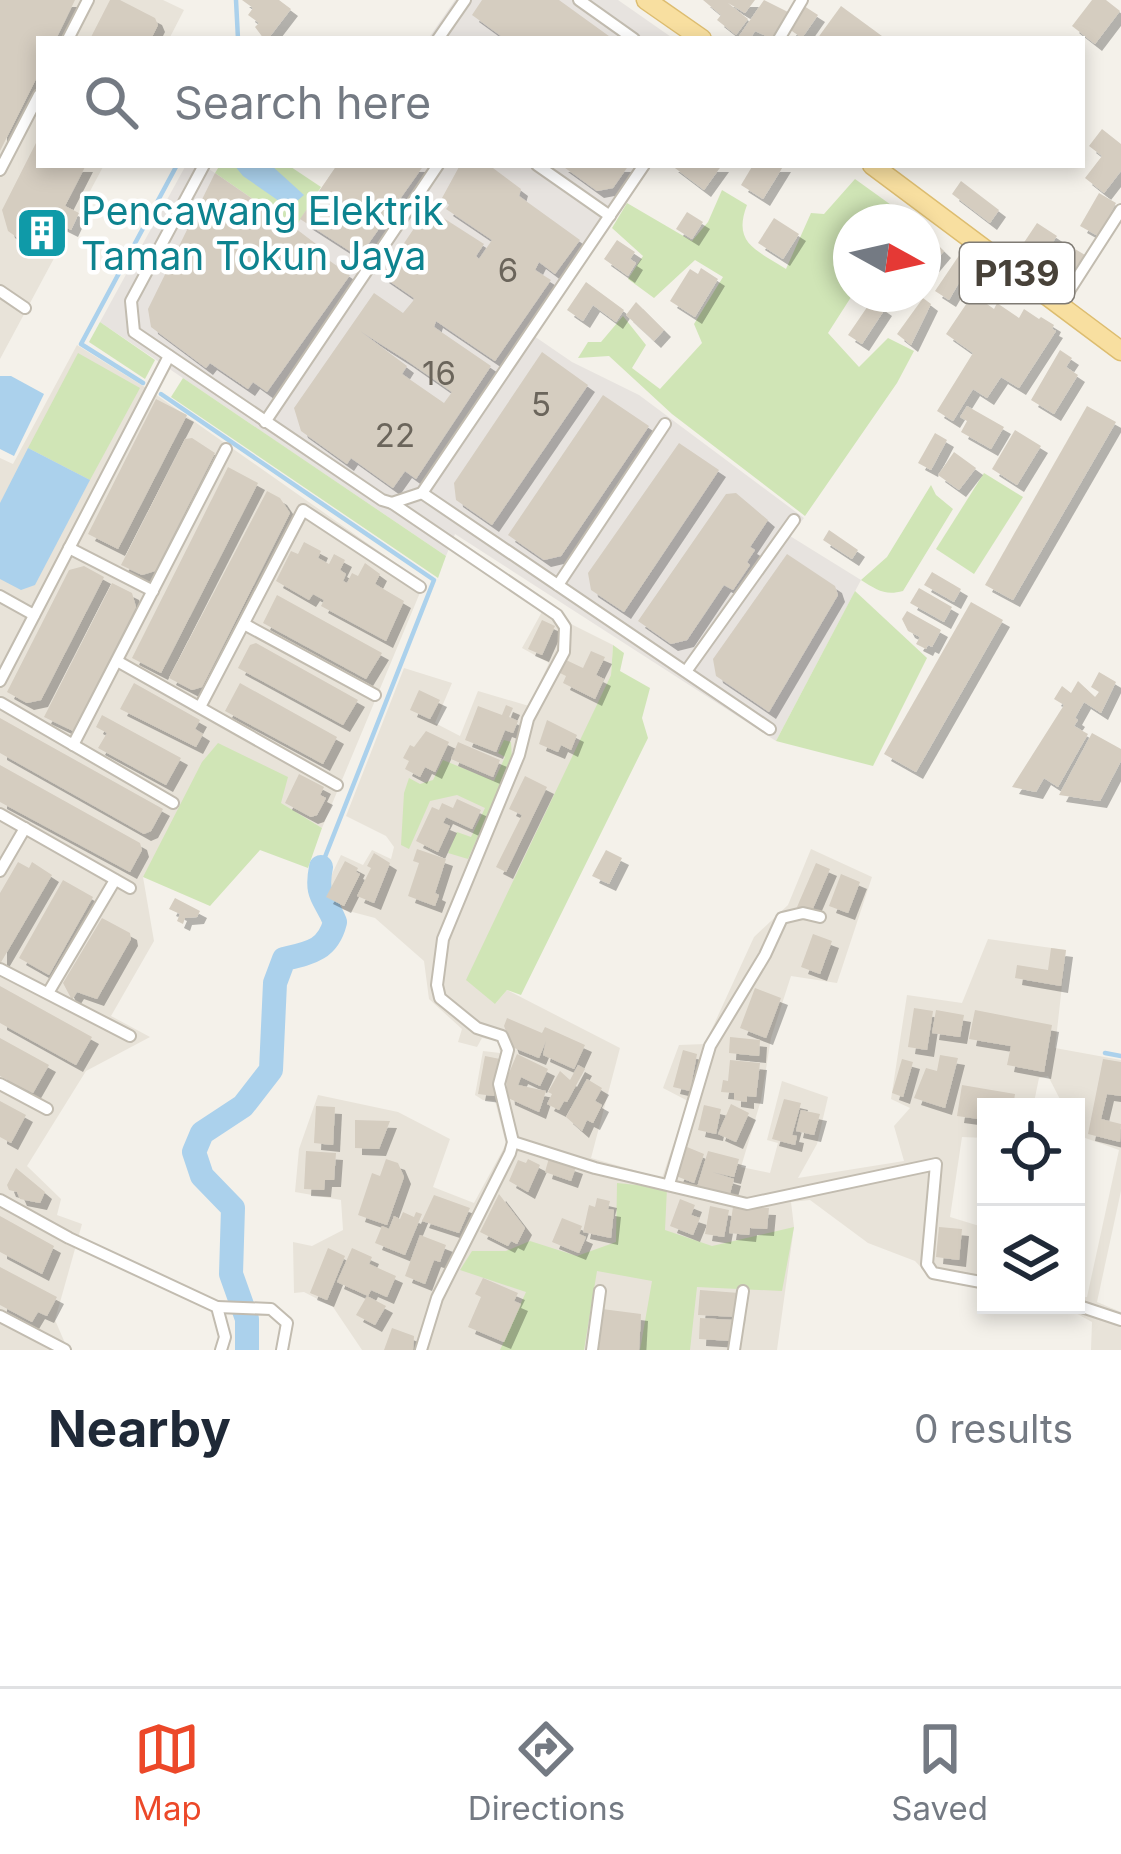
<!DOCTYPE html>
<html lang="en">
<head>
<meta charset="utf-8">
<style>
	body { margin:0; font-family:Inter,sans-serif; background:#f6f6f7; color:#1f2937 }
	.controls { position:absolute; right:36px; bottom:36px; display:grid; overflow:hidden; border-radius:0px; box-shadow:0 6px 18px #0003 }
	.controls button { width:108px; height:108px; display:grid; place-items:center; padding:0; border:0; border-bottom:3px solid #e0e1e3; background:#fff; color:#1f2937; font:60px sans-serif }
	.compass { position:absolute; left:833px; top:204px; width:108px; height:108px; border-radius:50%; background:#fff; box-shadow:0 6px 18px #0003; rotate:98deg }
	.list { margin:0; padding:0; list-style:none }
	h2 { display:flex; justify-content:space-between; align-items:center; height:156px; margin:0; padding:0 48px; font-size:51px }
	h2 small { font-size:39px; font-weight:400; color:#747a83 }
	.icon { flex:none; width:66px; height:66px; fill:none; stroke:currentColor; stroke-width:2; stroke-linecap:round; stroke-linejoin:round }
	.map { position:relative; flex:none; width:1121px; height:1350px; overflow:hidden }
	.search { position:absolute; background:#fff; box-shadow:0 6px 18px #0003; left:36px; right:36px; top:36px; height:132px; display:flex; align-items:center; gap:30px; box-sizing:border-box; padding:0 42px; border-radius:0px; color:#747a83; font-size:45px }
	.sheet { height:336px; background:#fff }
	nav { display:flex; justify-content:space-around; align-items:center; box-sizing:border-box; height:168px; border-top:3px solid #e0e1e3; background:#fff; font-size:33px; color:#747a83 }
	nav a { display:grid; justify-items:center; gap:6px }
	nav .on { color:#ec4829 }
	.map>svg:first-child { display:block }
	.residential { fill:#e8e3d9 }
	.industrial { fill:#e7e3df }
	.green { fill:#d0e5b6 }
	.water { fill:#abd1ec }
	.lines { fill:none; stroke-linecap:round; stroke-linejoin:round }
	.stream { stroke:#abd1ec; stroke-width:4.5 }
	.river { stroke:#abd1ec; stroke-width:24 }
	.building { fill:#d5cdc0; fill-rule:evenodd; filter:url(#shadow) }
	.minor-casing { stroke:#c2bcb0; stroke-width:14 }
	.primary-casing { stroke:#ddbd70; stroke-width:21 }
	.minor { stroke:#fff; stroke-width:10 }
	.primary { stroke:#f8dfa0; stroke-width:18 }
	.labels { text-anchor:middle; stroke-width:9; stroke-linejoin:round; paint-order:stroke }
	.number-label { font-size:33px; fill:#6b655b }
	.shield { fill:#fff; stroke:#7f7b74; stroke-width:3 }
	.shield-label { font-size:36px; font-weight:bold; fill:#484239 }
	.culture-label { font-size:39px; fill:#0d838f; stroke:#fff; text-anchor:start }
</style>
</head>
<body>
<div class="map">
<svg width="1121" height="1350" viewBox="0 0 1121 1350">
	<defs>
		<filter id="shadow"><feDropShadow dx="7" dy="7" stdDeviation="0" flood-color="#0004"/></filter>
	</defs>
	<rect width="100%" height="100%" fill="#f4f1ea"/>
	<g class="residential">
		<polygon points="0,0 163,0 184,10 169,39 39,39 39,165 104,165 0,359"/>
		<polygon points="77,345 148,389 424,583 322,828 280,803 143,877 154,941 111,1016 150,1037 86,1071 27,1166 61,1199 57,1215 82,1224 55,1320 68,1350 0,1350 0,458 13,464"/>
		<polygon points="543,610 613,645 611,675 580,742 495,1004 507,990 620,1048 591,1158 662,1178 688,1101 663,1088 679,1045 705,1044 754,937 788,905 811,849 872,877 837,983 791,976 771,1038 761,1100 741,1167 770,1173 778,1143 767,1140 782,1081 828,1097 817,1144 798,1178 904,1161 894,1126 910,1108 891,1099 907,995 962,1003 988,939 1066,950 1055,1048 1121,1060 1121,1191 1097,1302 1121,1312 1121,1350 1091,1350 1092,1322 1061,1305 1076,1305 1076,1298 1087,1297 1119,1150 1077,1135 1076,1107 1064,1107 1048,1076 1039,1078 1033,1107 986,1107 986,1138 962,1137 950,1217 986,1228 986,1289 931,1278 915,1261 868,1243 810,1200 791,1202 794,1227 777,1350 362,1350 333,1307 304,1292 294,1293 293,1242 312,1246 343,1230 341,1200 295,1192 299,1149 318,1095 398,1112 450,1139 433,1187 474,1203 506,1144 495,1101 483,1100 475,1095 483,1051 500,1053 498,1041 482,1038 477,1047 458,1042 462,1029 429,999 424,961 375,918 326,905 324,891 341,855 363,865 372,850 391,859 394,847 386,836 346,816 404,668 452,683 435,723 460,736 478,691 529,706 549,663 522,648"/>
	</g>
	<g class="industrial">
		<polygon points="455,0 618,0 674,39 428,39"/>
		<polygon points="186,165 203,165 295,227 337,165 651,165 534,336 572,362 639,395 804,518 790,536 861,580 776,741 455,534 446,556 100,322"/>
	</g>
	<g class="green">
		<polygon points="220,165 288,165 321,187 295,228 215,173"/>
		<path d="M 855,179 L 905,215 L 900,222 L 851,222 L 853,294 L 828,333 L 859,367 L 888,338 L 914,351 L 897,383 L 805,516 L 672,414 L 609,356 L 578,358 L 588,342 L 601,342 L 623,316 L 646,345 L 632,368 L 660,389 L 702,343 L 694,324 L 723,277 L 695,260 L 654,298 L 628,279 L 643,256 L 612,228 L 627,203 L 692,241 L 708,222 L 722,190 L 747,205 C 732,244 757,250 786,269 L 811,213 L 824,214 Z"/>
		<polygon points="100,322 155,360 145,379 89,342"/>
		<polygon points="78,353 140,388 90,480 28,448"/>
		<polygon points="183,378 446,556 438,578 171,397"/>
		<polygon points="984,473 1023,497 974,574 936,549"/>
		<path d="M 931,485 L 936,495 L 953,509 L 903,591 C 885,596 877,590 861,580 L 887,557 Z"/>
		<polygon points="855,591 927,658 873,766 776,741"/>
		<polygon points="613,645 624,653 620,671 650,688 642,718 648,738 521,995 507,990 495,1004 466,980 611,675"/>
		<polygon points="504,740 511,742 512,759 468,859 448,853 457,832 471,837 485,808 457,795 430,801 409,849 401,845 404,793 409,778 420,784 433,780 443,760 494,781 505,757 498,753"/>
		<polygon points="218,743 288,777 281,803 322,828 308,868 260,850 210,906 143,877 202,762"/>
		<polygon points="617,1183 667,1188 665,1230 712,1246 794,1227 782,1291 697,1287 690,1350 640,1350 652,1281 597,1271 584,1350 500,1350 526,1292 460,1270 472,1251 506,1251 530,1241 577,1256 616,1242"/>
	</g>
	<g class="water">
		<polygon points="234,165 271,165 304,195 289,208 243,176"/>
		<polygon points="0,376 11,376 44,394 14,456 0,449"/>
		<polygon points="28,448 90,480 35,585 21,590 0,579 0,503"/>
	</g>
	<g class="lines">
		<g class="stream">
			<polyline points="236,0 238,39"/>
			<polyline points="143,383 81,344 177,165"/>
			<polyline points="161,394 434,580 321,867"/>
			<polyline points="1105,1053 1121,1056"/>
		</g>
		<path class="river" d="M 247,1350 L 247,1319 L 231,1274 L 233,1208 L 202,1176 L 194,1152 L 202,1133 L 243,1106 L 271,1070 L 275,983 L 284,959 C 310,953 328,950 335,922 C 325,897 315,897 321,867"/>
	</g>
	<g class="building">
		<polygon points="0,0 75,0 56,39 39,39 39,73 0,151"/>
		<polygon points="110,0 120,0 155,18 158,25 151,39 90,39"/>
		<polygon points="242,0 279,0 291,9 268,39 264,39 255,27 259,23 248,15 253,8"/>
		<polygon points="482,0 559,0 613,39 505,39 472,15"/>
		<polygon points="703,0 755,0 745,13 728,3 748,19 736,35 717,20 721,15"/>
		<polygon points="764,0 788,12 773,39 755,31 750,39 737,39"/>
		<polygon points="1092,0 1106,0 1120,11 1095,44 1072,26"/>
		<polygon points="804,6 818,15 802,38 789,29"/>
		<polygon points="841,6 886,39 817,39"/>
		<polygon points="1102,129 1121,144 1121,171 1104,193 1085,178 1102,156 1089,146"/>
		<polygon points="39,137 39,165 86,165 65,206 79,213 71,230 43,216 51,223 40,246 31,242 29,246 8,231 2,210"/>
		<polygon points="337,165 424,165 359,257 300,219"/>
		<path d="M 460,165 L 489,165 L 521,189 L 519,196 L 580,240 L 555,274 L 539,262 L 535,270 L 551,280 L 495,361 L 436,321 L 434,327 L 491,366 L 416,479 L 405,471 L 393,488 L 351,458 L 347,464 L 301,431 L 294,408 L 374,293 L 403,313 L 413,301 L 414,298 L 382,276 L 421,218 L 427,222 L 434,212 L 484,244 L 476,256 L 479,259 L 492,240 L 446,209 L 449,205 L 442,198 ZM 360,331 L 406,360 L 452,392 L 444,403 L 402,374 L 407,366 Z"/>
		<polygon points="561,165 629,165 613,188 597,191"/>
		<polygon points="671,165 722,165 704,190"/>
		<polygon points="753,165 784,165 763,199 741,185"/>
		<polygon points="215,173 295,228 320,247 317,252 350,275 267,392 253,382 248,389 210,363 206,368 151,327 148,309"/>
		<polygon points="961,181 999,210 990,223 952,194"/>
		<polygon points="1099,193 1116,203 1098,236 1080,226"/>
		<polygon points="687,212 703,222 692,239 676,229"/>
		<polygon points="774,218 799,234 783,259 758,243"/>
		<polygon points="1037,223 1057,236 1041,260 1021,247"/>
		<polygon points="923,231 944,251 923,276"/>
		<polygon points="617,240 635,252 630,259 636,263 628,276 604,259"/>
		<polygon points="1065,243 1085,255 1070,279 1051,267"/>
		<polygon points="960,254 971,262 949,300 935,291"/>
		<polygon points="701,268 718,279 695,317 670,301 690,269 698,274"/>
		<polygon points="586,282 624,310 616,322 593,305 583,321 567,310"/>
		<polygon points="973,294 994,309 997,303 1019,318 1024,309 1039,319 1041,317 1054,325 1052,329 1056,331 1019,388 1001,377 987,398 973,389 953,421 937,411 973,353 946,334"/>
		<polygon points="923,298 931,304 911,345 897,334"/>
		<polygon points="872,300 885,309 862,344 848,335"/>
		<polygon points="636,302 664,330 654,341 626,315"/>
		<polygon points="1060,350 1072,358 1066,367 1078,375 1054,414 1031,400"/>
		<polygon points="542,352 588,385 492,525 456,500 454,483"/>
		<polygon points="603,395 649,426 561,556 544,560 508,535"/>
		<polygon points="156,399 187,415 118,549 88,534"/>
		<polygon points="967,406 1004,427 991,449 961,432 967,421 960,417"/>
		<polygon points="1087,406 1116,422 1013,600 985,585"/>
		<polygon points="1015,430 1041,446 1017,485 992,469"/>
		<polygon points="935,433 947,440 931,470 918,463"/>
		<polygon points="192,438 215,453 155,571 142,575 121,565 185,439"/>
		<polygon points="679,443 719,470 624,612 591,590 588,573"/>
		<polygon points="954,452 976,468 959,490 938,475"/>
		<polygon points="228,467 258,483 161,673 132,658"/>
		<polygon points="267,491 280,498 290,513 202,687 192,690 169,678"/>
		<polygon points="736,493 768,520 750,547 755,550 747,562 750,565 733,590 724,585 687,640 671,644 638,621 726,494"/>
		<polygon points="829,530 858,550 852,559 823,540"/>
		<polygon points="304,542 321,551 318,558 329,564 334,554 345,560 340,570 346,574 343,581 347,583 352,573 358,576 365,563 380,574 375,584 404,601 386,641 321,606 324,600 313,594 309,600 276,581 291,551 298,554"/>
		<polygon points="787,554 835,586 838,595 769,712 716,676 713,659"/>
		<polygon points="84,566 104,577 41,700 27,703 7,692 69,570"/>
		<polygon points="932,572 961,589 954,602 924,585"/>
		<polygon points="112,583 132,593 136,607 73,731 44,717"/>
		<polygon points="919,588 952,607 944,622 910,603"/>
		<polygon points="277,595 382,653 366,679 263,623"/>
		<polygon points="971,602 1003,620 916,772 884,754"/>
		<polygon points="907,611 941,630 932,647 928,645 926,649 916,644 920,637 908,631 902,619"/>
		<polygon points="542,620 555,626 542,655 528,649"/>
		<polygon points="256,643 358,700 343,725 238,668 250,645"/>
		<polygon points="591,651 605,657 596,675 604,679 595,699 563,683 566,676 560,673 566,660 583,668"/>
		<polygon points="1099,672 1116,682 1101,713 1084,702 1075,718 1078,720 1074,726 1088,734 1058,787 1044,778 1036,792 1012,787 1064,705 1054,699 1062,686 1071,693 1078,681 1095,697 1099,692 1091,687"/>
		<polygon points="134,683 200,720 195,729 203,734 196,747 120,709"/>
		<polygon points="240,683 337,737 323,764 225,711"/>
		<polygon points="419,690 440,700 430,719 410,710"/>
		<polygon points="506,705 513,708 509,717 518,721 513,733 505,730 496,752 465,740 478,706 502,715"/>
		<polygon points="102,715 181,758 166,785 98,748 107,733 96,727"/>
		<polygon points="0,718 163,809 151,831 144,834 0,753"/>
		<polygon points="547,720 577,735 571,750 561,745 558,752 539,744"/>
		<polygon points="426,731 449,742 435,772 425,767 420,777 405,769 409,761 403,758 410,745 414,747"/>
		<polygon points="1092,733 1121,749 1121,761 1100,801 1059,795"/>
		<polygon points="458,742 500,760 493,777 451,759"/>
		<polygon points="0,765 140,843 142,850 130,872 0,802"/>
		<polygon points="299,774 324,787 320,795 326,798 317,815 311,817 285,803"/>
		<polygon points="525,776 547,787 506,872 496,867 522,815 509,809"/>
		<polygon points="457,799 481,810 472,829 446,817 443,823 450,826 438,852 416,841 432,807 439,810 442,803 453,808"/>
		<polygon points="417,849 446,859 435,893 439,895 435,906 408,896 419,863 413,861"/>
		<polygon points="606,850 622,858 609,884 592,876"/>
		<polygon points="374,853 390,863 374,903 357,896 371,868 367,866"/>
		<polygon points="345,861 358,868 356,872 360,874 344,906 326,897"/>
		<polygon points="18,862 29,868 32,862 52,875 0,964 0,893"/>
		<polygon points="816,863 830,869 811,913 797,907"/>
		<polygon points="841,874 860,882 848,913 829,906"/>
		<polygon points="63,880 93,897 49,975 19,958"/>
		<polygon points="175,898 200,911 197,917 185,918 183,924 177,921 180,914 169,909"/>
		<polygon points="102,918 130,933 131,939 97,999 77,992 72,1000 63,983"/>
		<polygon points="813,934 832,941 820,974 801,967"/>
		<polygon points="1051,948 1066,950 1061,986 1015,978 1017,965 1048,970"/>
		<polygon points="0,986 92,1037 76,1065 0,1023"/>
		<polygon points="755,988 781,998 766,1038 740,1028"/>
		<polygon points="914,1008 933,1011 927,1050 908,1047"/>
		<polygon points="936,1010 964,1015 960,1037 932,1033"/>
		<polygon points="975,1010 1052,1025 1044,1072 1007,1065 1011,1046 969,1039"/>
		<polygon points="507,1018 542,1033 545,1027 585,1045 574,1069 543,1055 546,1041 539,1058 512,1047 504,1026"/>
		<polygon points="730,1037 760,1040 759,1056 729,1053"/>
		<polygon points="0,1038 49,1065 33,1093 0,1076"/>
		<polygon points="683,1050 697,1054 690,1091 673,1087"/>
		<polygon points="517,1054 548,1069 540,1086 521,1077 518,1085 546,1091 539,1112 508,1098 506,1080"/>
		<polygon points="940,1055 958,1058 945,1108 914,1098 926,1068 937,1071"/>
		<polygon points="485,1056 500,1059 494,1096 478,1094"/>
		<polygon points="902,1059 913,1062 903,1097 892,1093"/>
		<polygon points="1103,1059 1121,1062 1121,1096 1107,1094 1101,1119 1121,1124 1120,1142 1088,1134"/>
		<polygon points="730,1060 760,1063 756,1097 747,1096 747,1102 734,1100 734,1093 721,1092 723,1080 728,1081"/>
		<polygon points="578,1065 585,1069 567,1102 564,1101 559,1110 547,1104 552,1094 548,1092 560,1071 570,1080"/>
		<polygon points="587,1079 602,1088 595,1101 602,1105 593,1123 587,1120 582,1131 566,1117"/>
		<polygon points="962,1085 1015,1094 1013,1107 986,1107 986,1120 957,1116"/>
		<polygon points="784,1099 801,1103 792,1135 797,1136 795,1145 772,1139"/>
		<polygon points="0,1101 26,1115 11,1143 0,1137"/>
		<polygon points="731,1104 749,1113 736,1142 718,1134"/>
		<polygon points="704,1105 721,1109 716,1134 698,1130"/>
		<polygon points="316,1106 335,1107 333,1145 314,1143"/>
		<polygon points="801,1110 820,1114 814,1135 796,1131"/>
		<polygon points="355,1120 390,1121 379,1149 355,1148"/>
		<polygon points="687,1147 704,1154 694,1183 676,1176"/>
		<polygon points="306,1151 336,1153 334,1180 325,1180 324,1190 304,1189"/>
		<polygon points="708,1151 739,1159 734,1177 712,1172 734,1179 729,1197 697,1187"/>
		<polygon points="549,1158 576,1167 571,1181 545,1172"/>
		<polygon points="386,1159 398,1163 404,1177 387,1225 358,1215 372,1173 380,1176"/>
		<polygon points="528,1159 540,1165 528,1192 509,1181 518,1160 526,1163"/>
		<polygon points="16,1168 45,1192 40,1203 20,1199 17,1192 9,1190 7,1185"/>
		<polygon points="499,1194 525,1228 517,1244 511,1241 508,1246 480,1232"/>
		<polygon points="434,1195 470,1208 459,1233 422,1221"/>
		<polygon points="597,1198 610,1201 608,1209 614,1210 611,1238 583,1232 589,1205 595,1207"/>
		<polygon points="680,1199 695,1205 691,1215 700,1218 693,1235 670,1226"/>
		<polygon points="710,1206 729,1210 724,1237 705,1234"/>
		<polygon points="733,1207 769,1208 767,1229 750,1228 749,1235 729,1233"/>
		<polygon points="403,1212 414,1217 416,1212 422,1214 405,1255 375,1243 382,1226 389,1229 394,1216 400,1219"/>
		<polygon points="0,1216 54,1246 42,1274 0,1252"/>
		<polygon points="562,1218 582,1226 579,1234 586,1237 579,1253 552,1242"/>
		<polygon points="939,1227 962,1229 959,1260 936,1257"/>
		<polygon points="420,1235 446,1245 440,1262 434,1260 425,1284 405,1276"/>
		<polygon points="328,1248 345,1256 327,1300 310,1293"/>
		<polygon points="352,1248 372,1257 369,1264 396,1276 387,1297 371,1290 368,1296 337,1282"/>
		<polygon points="0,1267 57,1297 47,1316 38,1312 32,1322 0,1305"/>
		<polygon points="483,1278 518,1293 514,1301 521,1304 504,1342 468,1327 481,1297 475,1294"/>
		<polygon points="700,1290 739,1293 738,1317 698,1315"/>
		<polygon points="367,1296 386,1306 375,1325 356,1315"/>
		<polygon points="602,1309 641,1314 639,1350 594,1350"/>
		<polygon points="700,1318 733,1320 732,1341 699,1339"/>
		<polygon points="392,1328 414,1336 413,1350 384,1350"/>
	</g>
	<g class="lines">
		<g class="minor-casing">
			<g id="minor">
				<polyline points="579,0 634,39"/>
				<polyline points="68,39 88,0"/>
				<polyline points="438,39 465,0"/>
				<polyline points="779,39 802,0"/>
				<polyline points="204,165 131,301 134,332 382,500 392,503 422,493"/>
				<polyline points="537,165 610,216"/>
				<polyline points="0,170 39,95"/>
				<polyline points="0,291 25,308"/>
				<polyline points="1060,305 1121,210"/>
				<polyline points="265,422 438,165"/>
				<polyline points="422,493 770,729"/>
				<polyline points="422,493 644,165"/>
				<polyline points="392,503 557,615 565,627 564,652 528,719 519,755 443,939 437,985 440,998 477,1028 502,1036 508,1050 499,1084 513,1142 510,1153 437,1298 421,1350"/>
				<polyline points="69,548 153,591"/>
				<polyline points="558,585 665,424"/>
				<polyline points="0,596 34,615"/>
				<polyline points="244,624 375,695"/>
				<polyline points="117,661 337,785"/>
				<polyline points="687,670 794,520"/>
				<polyline points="0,681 169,356"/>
				<polyline points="1,703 173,803"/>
				<polyline points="200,707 303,510 420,587"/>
				<polyline points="73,745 226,449"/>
				<polyline points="0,814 130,888"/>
				<polyline points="0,871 25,828"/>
				<polyline points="0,969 130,1036"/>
				<polyline points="48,993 115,880"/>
				<polyline points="0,1084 47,1109"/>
				<polyline points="513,1142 595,1168 747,1204 936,1164 927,1264 933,1273 986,1283"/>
				<polyline points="669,1184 710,1046 765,955 782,918 803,913 820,917"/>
				<polyline points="0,1200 69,1238 217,1307 225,1337 221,1350"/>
				<polyline points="1076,1305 1121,1320"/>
				<polyline points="217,1307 271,1309 287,1323 282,1350"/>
				<polyline points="0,1316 65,1350"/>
				<polyline points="592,1350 600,1291"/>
				<polyline points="734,1350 743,1291"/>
			</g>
		</g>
		<g class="primary-casing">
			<g id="primary">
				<polyline points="646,0 702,39"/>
				<polyline points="872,165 1121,351"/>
			</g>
		</g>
		<use href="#minor" class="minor"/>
		<use href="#primary" class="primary"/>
	</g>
	<defs>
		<g id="building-square" transform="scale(2.7)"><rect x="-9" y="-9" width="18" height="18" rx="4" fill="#0f9aa8" stroke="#fff"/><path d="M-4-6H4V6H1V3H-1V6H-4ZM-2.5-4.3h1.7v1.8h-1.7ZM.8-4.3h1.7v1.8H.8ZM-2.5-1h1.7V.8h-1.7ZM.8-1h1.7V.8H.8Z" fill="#fff"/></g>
	</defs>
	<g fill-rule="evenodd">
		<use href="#building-square" x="42" y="233"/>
	</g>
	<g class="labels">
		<g class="number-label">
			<text x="508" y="282">6</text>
			<text x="439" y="385">16</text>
			<text x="541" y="416">5</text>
			<text x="395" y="447">22</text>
		</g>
		<rect class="shield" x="960" y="243" width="114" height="60" rx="9"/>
		<g class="shield-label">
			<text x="1017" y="286">P139</text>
		</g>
		<g class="culture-label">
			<text x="81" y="225">Pencawang Elektrik<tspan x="81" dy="45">Taman Tokun Jaya</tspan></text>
		</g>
	</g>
</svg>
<div class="controls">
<button><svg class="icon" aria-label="locate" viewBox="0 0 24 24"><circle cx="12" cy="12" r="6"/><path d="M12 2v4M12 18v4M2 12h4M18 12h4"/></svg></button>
<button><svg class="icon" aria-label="layers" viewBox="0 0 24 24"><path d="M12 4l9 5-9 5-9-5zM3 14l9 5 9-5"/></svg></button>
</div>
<svg class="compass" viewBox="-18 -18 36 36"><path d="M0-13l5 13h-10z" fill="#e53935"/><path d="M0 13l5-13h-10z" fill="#747a83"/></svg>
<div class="search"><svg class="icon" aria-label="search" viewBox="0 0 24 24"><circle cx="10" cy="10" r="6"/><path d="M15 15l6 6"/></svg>Search here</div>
</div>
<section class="sheet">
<h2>Nearby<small>0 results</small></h2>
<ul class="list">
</ul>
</section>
<nav>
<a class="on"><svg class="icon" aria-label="map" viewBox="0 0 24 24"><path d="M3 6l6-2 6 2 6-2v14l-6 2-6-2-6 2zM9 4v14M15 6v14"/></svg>Map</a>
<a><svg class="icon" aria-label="directions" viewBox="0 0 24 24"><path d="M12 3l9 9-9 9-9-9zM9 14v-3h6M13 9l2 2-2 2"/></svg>Directions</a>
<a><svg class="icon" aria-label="saved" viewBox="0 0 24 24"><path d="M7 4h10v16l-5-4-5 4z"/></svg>Saved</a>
</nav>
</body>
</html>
